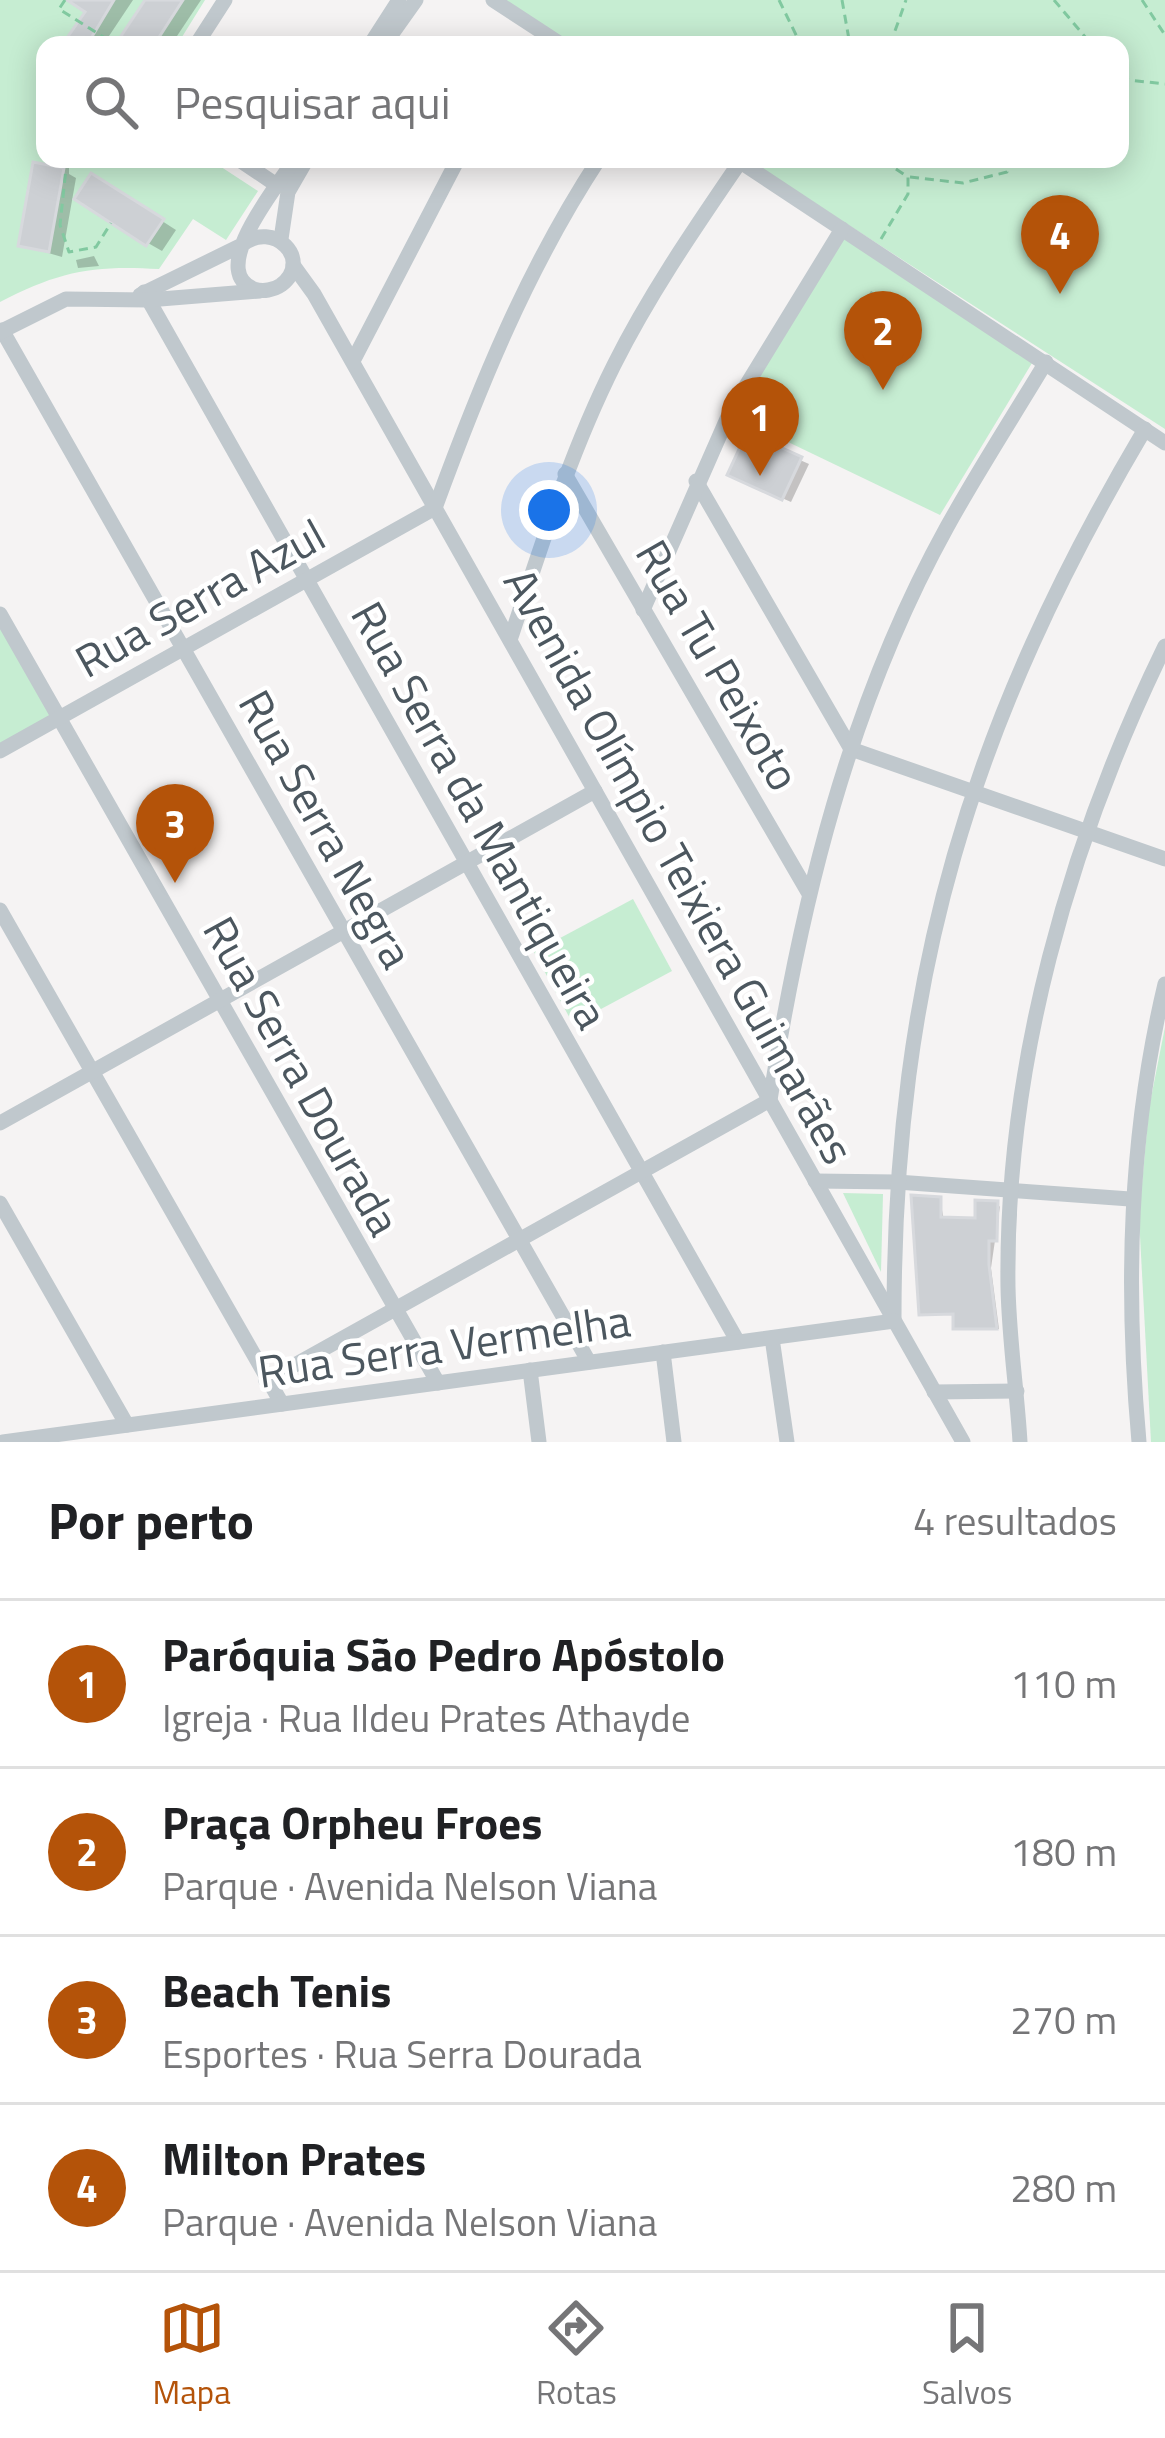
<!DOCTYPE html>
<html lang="pt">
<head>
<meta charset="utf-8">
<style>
	body { margin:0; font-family:"Titillium Web",sans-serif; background:#f6f6f6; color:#202124 }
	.you { position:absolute; left:549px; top:510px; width:42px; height:42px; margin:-30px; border:9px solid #fff; border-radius:50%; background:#1a73e8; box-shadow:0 0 0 18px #1a73e833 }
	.badge { display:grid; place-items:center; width:78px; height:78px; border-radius:50%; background:#b45309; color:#fff; font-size:39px; font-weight:700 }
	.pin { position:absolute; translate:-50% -99px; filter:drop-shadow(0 3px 6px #0008) }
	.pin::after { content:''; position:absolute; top:63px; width:42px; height:36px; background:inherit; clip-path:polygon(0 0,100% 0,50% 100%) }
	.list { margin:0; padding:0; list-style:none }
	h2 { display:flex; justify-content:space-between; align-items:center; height:156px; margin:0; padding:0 48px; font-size:51px }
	h2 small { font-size:39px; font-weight:400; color:#757577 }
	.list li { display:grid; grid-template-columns:78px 1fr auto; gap:36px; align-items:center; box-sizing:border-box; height:168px; padding:0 48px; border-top:3px solid #e0e0e0 }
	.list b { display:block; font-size:45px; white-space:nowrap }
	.list p { margin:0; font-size:39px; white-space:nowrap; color:#757577 }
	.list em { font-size:39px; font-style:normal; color:#757577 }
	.icon { flex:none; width:66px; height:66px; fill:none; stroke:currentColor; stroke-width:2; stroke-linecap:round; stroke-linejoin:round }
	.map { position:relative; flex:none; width:1165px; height:1442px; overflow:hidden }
	.search { position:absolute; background:#fff; box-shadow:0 6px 30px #0003; left:36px; right:36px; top:36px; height:132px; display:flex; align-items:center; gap:30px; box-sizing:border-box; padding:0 42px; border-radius:24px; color:#757577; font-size:45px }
	.sheet { height:828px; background:#fff }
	nav { display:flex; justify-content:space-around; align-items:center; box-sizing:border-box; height:168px; border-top:3px solid #e0e0e0; background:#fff; font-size:33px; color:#757577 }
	nav a { display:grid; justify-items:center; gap:6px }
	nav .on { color:#b45309 }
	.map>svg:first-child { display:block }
	.green { fill:#c6edd2 }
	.shadow { fill:#0003 }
	.building { fill:#cdd0d4; stroke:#d7d9dd; stroke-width:3 }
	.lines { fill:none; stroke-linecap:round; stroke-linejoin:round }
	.path { stroke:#81c9a0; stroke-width:3; stroke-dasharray:9 6; stroke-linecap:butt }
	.minor { stroke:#c0c8cd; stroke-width:15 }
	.labels { text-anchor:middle; stroke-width:9; stroke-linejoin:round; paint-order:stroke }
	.street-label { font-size:45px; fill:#4c575f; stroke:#fff }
</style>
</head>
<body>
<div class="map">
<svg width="1165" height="1442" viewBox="0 0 1165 1442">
	<rect width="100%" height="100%" fill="#f5f3f3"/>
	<g class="green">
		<path d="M 0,0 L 205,0 L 177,45 L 45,45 L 45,159 L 209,159 L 258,191 L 226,240 L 193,219 L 159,269 C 94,265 59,271 0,302 Z"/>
		<polygon points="500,0 1165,0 1165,429 746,159 1120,159 1120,45 570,45"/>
		<polygon points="842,235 1032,363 940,515 736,417"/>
		<polygon points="0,614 59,718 0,751"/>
		<polygon points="633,899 672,971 573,1024 534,952"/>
		<polygon points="1165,1027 1165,1442 1151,1442 1139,1217 1149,1108"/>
		<polygon points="843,1193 883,1194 881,1272"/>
	</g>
	<g class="shadow">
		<polygon points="80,0 133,0 103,45 66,45 90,11"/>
		<polygon points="148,0 201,0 171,45 117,45"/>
		<polygon points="47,159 69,159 69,174 76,178 62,257 21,245"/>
		<polygon points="106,185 176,230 162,251 148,243"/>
		<polygon points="94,256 99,266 78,268 76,260"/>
		<polygon points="871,291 890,302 885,311 866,299"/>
		<polygon points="800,460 809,464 791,502 739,479"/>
		<polygon points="940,1200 944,1220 978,1221 1000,1206 991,1268 999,1329 959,1329 956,1314 921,1313"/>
	</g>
	<g class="building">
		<polygon points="67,0 114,0 87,45 62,45 85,12"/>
		<polygon points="145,0 183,0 154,45 134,45 121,36"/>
		<polygon points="33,162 64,168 49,252 18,246"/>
		<polygon points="91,173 164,219 146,246 74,199"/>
		<polygon points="747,432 802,457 782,500 727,475"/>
		<polygon points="911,1195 941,1197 941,1217 975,1218 975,1200 998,1201 997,1241 989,1241 989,1265 997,1329 953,1329 953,1314 919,1315"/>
	</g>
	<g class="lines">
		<g class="path">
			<polyline points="65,0 59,9 116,45"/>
			<polyline points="779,0 801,45"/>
			<polyline points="842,0 850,45"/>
			<polyline points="1054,0 1092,45"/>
			<polyline points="1142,0 1165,35"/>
			<polyline points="890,45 906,0"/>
			<polyline points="1120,79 1165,84"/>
			<polyline points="67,159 60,225 69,252 96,247 111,223"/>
			<polyline points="910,177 963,183 1007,172 1005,159"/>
			<polyline points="881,239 908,194 908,177 881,159"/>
		</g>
		<g class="minor">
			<polyline points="493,0 562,45"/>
			<polyline points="196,45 225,0"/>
			<polyline points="370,45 399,0"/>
			<polyline points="384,45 416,0"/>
			<polyline points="238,159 278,186"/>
			<polyline points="736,159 1165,443"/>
			<polyline points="281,239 288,192 307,159"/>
			<polyline points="293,265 314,294 963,1442"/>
			<polyline points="144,292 738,1342"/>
			<path d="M 140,295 L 242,245 C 273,219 314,260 281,285 C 274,290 263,292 254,289 C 206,270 280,183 295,159"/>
			<polyline points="2,330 589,1362"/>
			<polyline points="0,332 66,299 148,300 260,291"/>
			<polyline points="353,361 458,159"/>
			<polyline points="565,474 808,892"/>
			<polyline points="696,481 851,749 1165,859"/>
			<polyline points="643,610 730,412 842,229"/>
			<polyline points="0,614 438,1383"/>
			<path d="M 510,640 C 541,547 570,453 614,365 C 650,293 695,228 740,162"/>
			<path d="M 0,751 L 435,508 C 480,385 527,269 599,159"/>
			<polyline points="0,910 282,1404"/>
			<polyline points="0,1123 595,791"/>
			<polyline points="815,1181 897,1182 1130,1199"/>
			<polyline points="0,1203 127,1425"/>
			<path d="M 894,1318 C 894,976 971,723 1145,429"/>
			<polyline points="772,1338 787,1442"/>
			<polyline points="663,1352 674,1442"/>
			<polyline points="530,1370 539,1442"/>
			<path d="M 266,1381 L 770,1100 C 801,902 849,704 947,527 C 978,471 1013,417 1046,362"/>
			<polyline points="934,1392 1017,1391"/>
			<polyline points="3,1442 894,1321"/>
			<path d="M 1020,1442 C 1017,1391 1009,1339 1008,1287 C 1005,1066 1069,843 1165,646"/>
			<path d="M 1139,1442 C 1125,1287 1129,1135 1165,984"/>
		</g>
	</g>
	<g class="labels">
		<g class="street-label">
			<text transform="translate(200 598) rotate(-29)" y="16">Rua Serra Azul</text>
			<text transform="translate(718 665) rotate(60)" y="16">Rua Tu Peixoto</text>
			<text transform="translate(480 815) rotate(61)" y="16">Rua Serra da Mantiqueira</text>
			<text transform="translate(326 829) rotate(61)" y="16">Rua Serra Negra</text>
			<text transform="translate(679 866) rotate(61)" y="16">Avenida Olímpio Teixiera Guimarães</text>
			<text transform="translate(302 1076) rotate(61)" y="16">Rua Serra Dourada</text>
			<text transform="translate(444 1346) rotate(-8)" y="16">Rua Serra Vermelha</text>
		</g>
	</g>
</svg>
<div class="you"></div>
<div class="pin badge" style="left:760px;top:476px">1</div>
<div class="pin badge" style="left:883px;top:390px">2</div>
<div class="pin badge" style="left:175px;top:883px">3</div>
<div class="pin badge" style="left:1060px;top:294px">4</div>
<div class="search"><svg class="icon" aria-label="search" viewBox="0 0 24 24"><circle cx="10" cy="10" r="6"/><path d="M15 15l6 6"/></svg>Pesquisar aqui</div>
</div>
<section class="sheet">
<h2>Por perto<small>4 resultados</small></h2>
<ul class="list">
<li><span class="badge">1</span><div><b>Paróquia São Pedro Apóstolo</b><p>Igreja · Rua Ildeu Prates Athayde</p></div><em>110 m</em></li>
<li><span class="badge">2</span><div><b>Praça Orpheu Froes</b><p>Parque · Avenida Nelson Viana</p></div><em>180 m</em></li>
<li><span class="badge">3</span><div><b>Beach Tenis</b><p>Esportes · Rua Serra Dourada</p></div><em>270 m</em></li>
<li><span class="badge">4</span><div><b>Milton Prates</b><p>Parque · Avenida Nelson Viana</p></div><em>280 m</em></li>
</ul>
</section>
<nav>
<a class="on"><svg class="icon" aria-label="map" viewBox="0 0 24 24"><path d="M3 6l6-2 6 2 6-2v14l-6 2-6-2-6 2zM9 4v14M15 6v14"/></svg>Mapa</a>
<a><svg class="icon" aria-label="directions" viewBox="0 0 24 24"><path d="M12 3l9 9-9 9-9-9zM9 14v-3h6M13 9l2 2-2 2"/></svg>Rotas</a>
<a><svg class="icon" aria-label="saved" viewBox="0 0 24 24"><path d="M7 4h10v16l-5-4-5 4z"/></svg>Salvos</a>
</nav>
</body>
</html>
